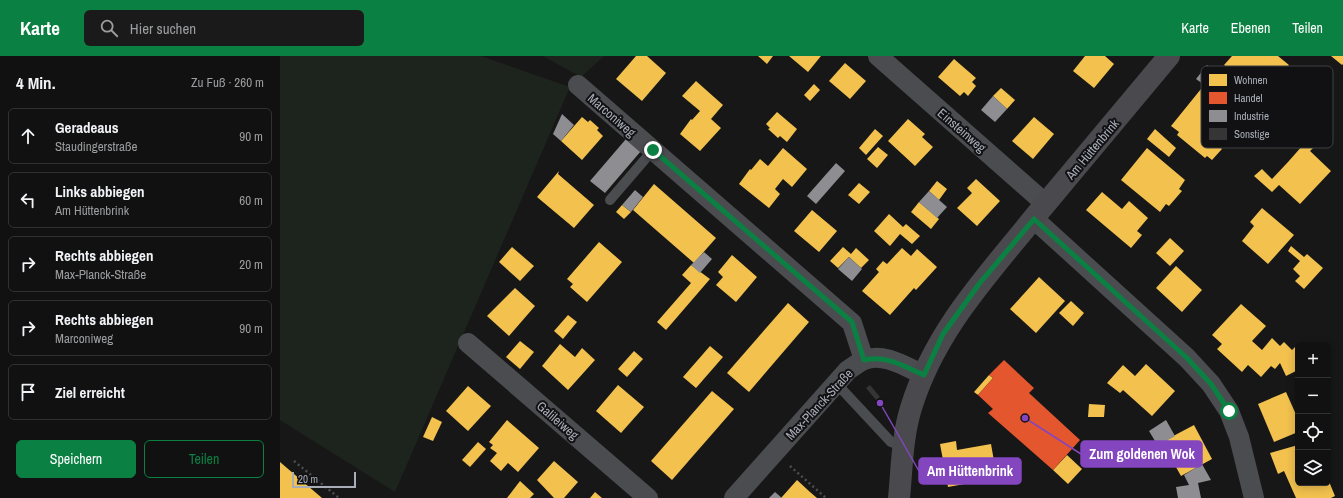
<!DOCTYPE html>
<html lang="de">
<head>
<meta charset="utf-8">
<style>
	body { margin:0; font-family:"Archivo Narrow",sans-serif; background:#1a1a1a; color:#f1f3f6 }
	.controls { position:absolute; right:12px; bottom:12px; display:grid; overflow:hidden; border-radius:6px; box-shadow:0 2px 10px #0003 }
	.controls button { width:36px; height:36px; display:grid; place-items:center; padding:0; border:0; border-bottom:1px solid #303131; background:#111; color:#f1f3f6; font:20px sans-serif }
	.scale { position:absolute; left:12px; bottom:10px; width:64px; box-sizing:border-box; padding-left:4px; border:2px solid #a8adb8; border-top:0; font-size:11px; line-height:14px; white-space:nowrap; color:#a8adb8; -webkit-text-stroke:3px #111113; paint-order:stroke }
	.stop { position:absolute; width:12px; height:12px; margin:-9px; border:3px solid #0b8043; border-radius:50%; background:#fff }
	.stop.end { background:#0b8043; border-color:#fff; box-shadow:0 1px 4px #0008 }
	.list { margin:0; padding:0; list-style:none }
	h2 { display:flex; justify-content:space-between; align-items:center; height:52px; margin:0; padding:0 16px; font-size:17px }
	h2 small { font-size:13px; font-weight:400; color:#9c9d9f }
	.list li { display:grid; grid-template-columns:26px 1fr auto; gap:12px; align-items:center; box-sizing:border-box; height:56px; margin:0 8px 8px; padding:0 8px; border:1px solid #303131; border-radius:6px }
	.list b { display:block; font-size:15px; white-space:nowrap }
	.list p { margin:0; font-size:13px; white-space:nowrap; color:#9c9d9f }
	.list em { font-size:13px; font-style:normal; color:#9c9d9f }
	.actions { display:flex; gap:8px; padding:12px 16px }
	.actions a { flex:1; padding:9px 0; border:1px solid #0b8043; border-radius:6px; text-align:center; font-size:14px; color:#0b8043 }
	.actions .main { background:#0b8043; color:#fff }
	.icon { flex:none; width:22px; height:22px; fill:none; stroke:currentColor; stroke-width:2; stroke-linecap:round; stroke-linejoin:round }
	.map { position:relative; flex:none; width:1063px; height:442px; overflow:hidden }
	header { display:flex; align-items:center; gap:24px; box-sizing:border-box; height:56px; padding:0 20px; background:#0b8043; color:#fff }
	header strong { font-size:19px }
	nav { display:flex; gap:22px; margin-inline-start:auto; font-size:14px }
	.search { width:280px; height:36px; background:#1a1a1a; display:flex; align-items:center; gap:10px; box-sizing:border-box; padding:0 14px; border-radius:6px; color:#9c9d9f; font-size:15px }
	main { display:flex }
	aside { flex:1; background:#111 }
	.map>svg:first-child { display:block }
	.green { fill:#1d241e }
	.homes { fill:#f2c14e }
	.shops { fill:#e4572e }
	.industry { fill:#8d8d92 }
	.building { fill:#353536 }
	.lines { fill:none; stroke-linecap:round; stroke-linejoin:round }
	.path { stroke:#4d4e52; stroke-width:2.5; stroke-dasharray:2 3; stroke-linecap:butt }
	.lane { stroke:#4b4c50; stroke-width:10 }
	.street { stroke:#4b4c50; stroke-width:20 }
	.secondary { stroke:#4a4a4e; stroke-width:22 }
	.route { stroke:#0b8043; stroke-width:5 }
	.labels { text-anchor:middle; stroke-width:4; stroke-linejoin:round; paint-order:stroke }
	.street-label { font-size:13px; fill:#a8adb8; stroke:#111113 }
	.key { fill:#111113; stroke:#3e4045; stroke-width:1 }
	.key-label { font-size:11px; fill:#a8adb8 }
	.leader { fill:none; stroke:#8446be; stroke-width:1.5 }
	.callout-dot { fill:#8446be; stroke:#111113; stroke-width:1.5 }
	.callout { fill:#8446be; stroke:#8446be; stroke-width:1.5 }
	.callout-label { font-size:14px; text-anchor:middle; font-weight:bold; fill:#fff }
</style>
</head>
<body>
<header>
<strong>Karte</strong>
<div class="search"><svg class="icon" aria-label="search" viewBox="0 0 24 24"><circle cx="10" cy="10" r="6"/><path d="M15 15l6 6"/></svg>Hier suchen</div>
<nav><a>Karte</a><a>Ebenen</a><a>Teilen</a></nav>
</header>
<main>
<aside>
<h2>4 Min.<small>Zu Fuß · 260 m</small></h2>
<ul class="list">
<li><svg class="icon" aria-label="ahead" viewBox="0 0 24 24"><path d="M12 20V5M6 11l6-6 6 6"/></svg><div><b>Geradeaus</b><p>Staudingerstraße</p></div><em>90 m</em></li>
<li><svg class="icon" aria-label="left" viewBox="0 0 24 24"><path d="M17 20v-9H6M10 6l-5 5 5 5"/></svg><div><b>Links abbiegen</b><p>Am Hüttenbrink</p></div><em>60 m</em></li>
<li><svg class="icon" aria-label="right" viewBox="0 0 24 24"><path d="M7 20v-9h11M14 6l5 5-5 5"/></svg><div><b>Rechts abbiegen</b><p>Max-Planck-Straße</p></div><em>20 m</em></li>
<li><svg class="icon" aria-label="right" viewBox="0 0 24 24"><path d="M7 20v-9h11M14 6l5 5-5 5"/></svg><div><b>Rechts abbiegen</b><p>Marconiweg</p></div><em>90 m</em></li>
<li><svg class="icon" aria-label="arrive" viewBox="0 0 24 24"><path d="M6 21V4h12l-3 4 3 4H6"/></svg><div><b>Ziel erreicht</b></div></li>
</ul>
<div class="actions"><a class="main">Speichern</a><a>Teilen</a></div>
</aside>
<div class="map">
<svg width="1063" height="442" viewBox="0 0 1063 442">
	<rect width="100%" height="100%" fill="#171717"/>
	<g class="green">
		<polygon points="0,0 201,0 290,31 115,436 0,364"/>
		<polygon points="263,0 324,0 301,21"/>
	</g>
	<g class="homes">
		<polygon points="356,0 367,0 386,17 362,45 336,23"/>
		<polygon points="478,0 493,0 487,8"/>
		<polygon points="509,0 541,0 528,16"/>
		<polygon points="805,0 825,0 834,8 814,32 793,15"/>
		<polygon points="952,0 998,0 1009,9 1002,17 1005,20 993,35 990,32 983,41 944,9"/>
		<polygon points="1051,0 1063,0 1063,8 1062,9"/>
		<polygon points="674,3 696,22 692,26 696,30 688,40 684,36 680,40 658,21"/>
		<polygon points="565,7 586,25 570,43 549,25"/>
		<polygon points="416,25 443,49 431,63 441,72 420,95 400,78 411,63 412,64 420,55 402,40"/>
		<polygon points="534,28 540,34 530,45 524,39"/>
		<polygon points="925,28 933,35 935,33 963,56 961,58 966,63 957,74 955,72 952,76 957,80 947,91 943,87 940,91 942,93 932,104 927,100 925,102 897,79 899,76 891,70"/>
		<polygon points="721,32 735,44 727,53 713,40"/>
		<polygon points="497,56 517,73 507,86 500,80 498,82 488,73 490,72 486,68"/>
		<polygon points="302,61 308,66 310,64 319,72 317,74 323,80 302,104 281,85"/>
		<polygon points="754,61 774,78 753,103 732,85"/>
		<polygon points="628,63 645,78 642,81 653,91 635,110 608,85"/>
		<polygon points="1019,72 1037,88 1030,95 1051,115 1020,148 999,129 992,136 974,120 982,113 992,123 1008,106 1023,89 1013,79"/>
		<polygon points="595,73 603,80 586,99 579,92"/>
		<polygon points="875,73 896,92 889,101 867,83"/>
		<polygon points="598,91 608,99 597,112 587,103"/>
		<polygon points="503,92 527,113 512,131 503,123 495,133 500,138 489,152 459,128 470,113 471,114 480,103 488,110"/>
		<polygon points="867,92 905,124 899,133 902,135 889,150 886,148 880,156 841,124"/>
		<polygon points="279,115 278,118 314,149 294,172 257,141"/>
		<polygon points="696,123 720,145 697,170 677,152 692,137 687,132"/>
		<polygon points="657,125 667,133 659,144 649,135"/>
		<polygon points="579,127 590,136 579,148 568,139"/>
		<polygon points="374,128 436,182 414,207 353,154"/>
		<polygon points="822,136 842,153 849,145 868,162 857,175 862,179 851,192 806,154"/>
		<polygon points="639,146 659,163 651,173 631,156"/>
		<polygon points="342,149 351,156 344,163 336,156"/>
		<polygon points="982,152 1014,179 988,208 962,185 974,170 970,166"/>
		<polygon points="532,154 557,175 539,196 514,175"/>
		<polygon points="609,158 623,171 626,168 640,180 632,188 620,178 610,190 594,175"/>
		<polygon points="890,182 904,195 890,210 876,197"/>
		<polygon points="319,186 342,206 307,246 290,231 293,228 287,223"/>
		<polygon points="1011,190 1024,201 1027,198 1043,212 1024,233 1015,225 1020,220 1013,213 1020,205 1008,195"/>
		<polygon points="232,191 254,210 240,225 219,206"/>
		<polygon points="563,191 571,198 576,192 589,204 581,212 569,201 558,212 550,205"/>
		<polygon points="622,192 631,200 637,193 657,211 636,234 634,232 610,259 582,235 599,216 596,213 603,205 607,208"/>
		<polygon points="452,199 477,221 456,246 436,229 443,221 438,216"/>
		<polygon points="411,209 430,223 386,274 377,266 411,227 402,219"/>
		<polygon points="896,210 922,234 902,256 876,232"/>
		<polygon points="759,221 785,245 756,277 730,253"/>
		<polygon points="235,232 255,250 229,280 207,260"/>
		<polygon points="791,245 804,257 793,270 779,257"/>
		<polygon points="508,247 529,266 469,336 447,317"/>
		<polygon points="961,248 986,270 972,285 982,294 992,282 1000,290 1004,286 1012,294 1015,291 1018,294 1018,314 1006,320 1000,307 995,313 991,310 981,321 968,309 962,316 937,293 942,288 932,279"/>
		<polygon points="288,259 297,266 283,283 274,275"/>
		<polygon points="240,285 254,296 240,313 226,301"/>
		<polygon points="280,288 295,301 302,292 315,304 288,334 262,310"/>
		<polygon points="430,290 443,301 416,332 403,321"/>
		<polygon points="354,295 363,303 347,321 338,313"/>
		<polygon points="866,308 895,335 872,360 843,334 840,337 827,327 843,309 855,320"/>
		<polygon points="709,319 713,322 698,339 694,336"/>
		<polygon points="338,329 364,351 341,377 316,355"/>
		<polygon points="188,330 211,350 188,375 166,355"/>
		<polygon points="432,335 454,353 392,424 371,405"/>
		<polygon points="1006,336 1018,363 1018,376 994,386 978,348"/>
		<polygon points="809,348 825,349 824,361 808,361"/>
		<polygon points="152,361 162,366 153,385 143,381"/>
		<polygon points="227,364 259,392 238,416 228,407 221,415 210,405 217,397 210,392 213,389 209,386"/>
		<polygon points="914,369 932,403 901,420 882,386"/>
		<polygon points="676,385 677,394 711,388 717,422 668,431 660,388"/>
		<polygon points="198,386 206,393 190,411 182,404"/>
		<polygon points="1018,389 1018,427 1048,427 1048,423 1055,440 1051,442 1016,442 1004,415 998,418 990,397"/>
		<polygon points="787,399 802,413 788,428 773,414"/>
		<polygon points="274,405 298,426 284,442 274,442 257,424"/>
		<polygon points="0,406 42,442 0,442"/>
		<polygon points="517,424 530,436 537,442 501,442"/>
		<polygon points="240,425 254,438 250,442 227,442"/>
		<polygon points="315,436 322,442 310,442"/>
	</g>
	<polygon class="shops" points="724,304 754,332 749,337 800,384 773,414 708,357 713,353 698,339 713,322 709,319"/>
	<g class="industry">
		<polygon points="927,9 945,26 937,35 935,33 933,35 916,23"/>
		<polygon points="713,40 727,53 715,66 701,54"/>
		<polygon points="282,58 294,69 281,85 273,78"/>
		<polygon points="346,83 361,95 325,137 310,125"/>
		<polygon points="556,107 565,115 536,148 527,140"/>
		<polygon points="355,134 363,141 351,156 342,149"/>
		<polygon points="649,135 667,151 657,162 639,146"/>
		<polygon points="424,196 432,203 420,217 411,209"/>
		<polygon points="569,201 582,213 572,225 558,213"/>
		<polygon points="886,364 895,380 878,390 869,375"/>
		<polygon points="922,408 931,424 918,427 921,442 898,442 896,431 909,429 904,419"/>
		<polygon points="495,436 502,442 489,442"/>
	</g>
	<polygon class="building" points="590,329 600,341 596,344 586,332"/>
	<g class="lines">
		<g class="path">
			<polyline points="14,405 59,442"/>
			<polyline points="510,410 546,442"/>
		</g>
		<g class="lane">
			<polyline points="330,144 373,94"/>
			<polyline points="556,327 611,386 623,391"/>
		</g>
		<g class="street">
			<polyline points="598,0 766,148"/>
			<polyline points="298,29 572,267 584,304"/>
			<polyline points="754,163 907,302 931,328 949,355 959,381 974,442"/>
			<polyline points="188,287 368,442"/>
			<path d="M 454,442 L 568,314 C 573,311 579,306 584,304 C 604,296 626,311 644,319"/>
		</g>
		<path class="secondary" d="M 619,442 C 622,412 622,381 631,352 C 655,274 707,220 757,158 C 801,106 845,53 889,0"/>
	</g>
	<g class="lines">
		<path class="route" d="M 373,94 L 572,266 L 584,304 C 608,299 622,310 644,319 L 663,278 L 699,228 L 754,163 L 907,302 L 931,328 L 949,355"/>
	</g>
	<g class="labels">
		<g class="street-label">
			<text transform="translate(332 59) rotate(41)" y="5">Marconiweg</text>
			<text transform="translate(682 74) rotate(41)" y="5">Einsteinweg</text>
			<text transform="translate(812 93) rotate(-50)" y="5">Am Hüttenbrink</text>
			<text transform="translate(539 348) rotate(-47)" y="5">Max-Planck-Straße</text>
			<text transform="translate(278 364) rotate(41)" y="5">Galileiweg</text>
		</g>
	</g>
	<rect x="921" y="10" width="132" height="82" rx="6" class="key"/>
	<rect x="929" y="18" width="18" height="12" fill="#f2c14e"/>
	<rect x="929" y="36" width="18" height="12" fill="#e4572e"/>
	<rect x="929" y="54" width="18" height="12" fill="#8d8d92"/>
	<rect x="929" y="72" width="18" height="12" fill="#353536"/>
	<g class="key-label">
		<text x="954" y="28">Wohnen</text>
		<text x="954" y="46">Handel</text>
		<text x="954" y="64">Industrie</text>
		<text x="954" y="82">Sonstige</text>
	</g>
	<path class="leader" d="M745 362L801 398M600 347L639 415"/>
	<g class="callout-dot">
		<circle cx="745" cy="362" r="4"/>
		<circle cx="600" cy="347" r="4"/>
	</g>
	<g class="callout">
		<rect x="801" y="385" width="121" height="26" rx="4"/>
		<rect x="639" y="402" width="102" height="26" rx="4"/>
	</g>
	<g class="callout-label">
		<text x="862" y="403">Zum goldenen Wok</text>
		<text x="690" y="420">Am Hüttenbrink</text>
	</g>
</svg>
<div class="controls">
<button>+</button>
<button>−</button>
<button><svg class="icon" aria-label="locate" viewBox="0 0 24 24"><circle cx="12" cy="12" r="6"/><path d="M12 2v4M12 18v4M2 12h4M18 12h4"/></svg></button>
<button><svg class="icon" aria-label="layers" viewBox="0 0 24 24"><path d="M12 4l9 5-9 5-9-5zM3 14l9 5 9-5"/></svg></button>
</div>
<div class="scale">20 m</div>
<div class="stop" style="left:949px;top:355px"></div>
<div class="stop end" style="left:373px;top:94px"></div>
</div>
</main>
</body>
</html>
